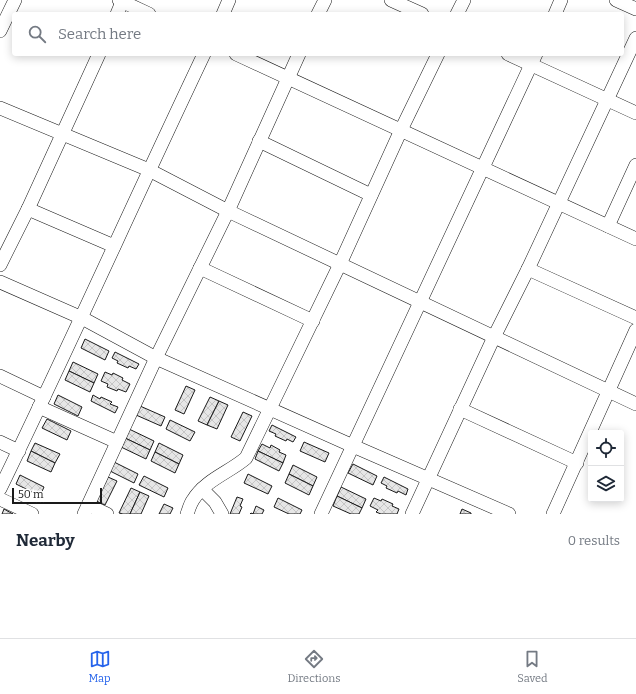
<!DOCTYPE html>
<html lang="en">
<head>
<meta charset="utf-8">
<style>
	body { margin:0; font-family:Bitter,serif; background:#f2f2f3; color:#1f2937 }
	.controls { position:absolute; right:12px; bottom:12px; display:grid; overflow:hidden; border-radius:4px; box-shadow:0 2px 10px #0003 }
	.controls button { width:36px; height:36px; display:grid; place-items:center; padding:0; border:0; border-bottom:1px solid #e0e1e3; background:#fff; color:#1f2937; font:20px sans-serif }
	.scale { position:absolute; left:12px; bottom:10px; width:90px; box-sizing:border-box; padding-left:4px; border:2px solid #1a1a1a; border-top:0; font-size:11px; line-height:14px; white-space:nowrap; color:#1a1a1a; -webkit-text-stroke:3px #fff; paint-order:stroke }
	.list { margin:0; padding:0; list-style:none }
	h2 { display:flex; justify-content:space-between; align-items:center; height:52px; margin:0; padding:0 16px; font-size:17px }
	h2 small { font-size:13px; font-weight:400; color:#747a83 }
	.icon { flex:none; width:22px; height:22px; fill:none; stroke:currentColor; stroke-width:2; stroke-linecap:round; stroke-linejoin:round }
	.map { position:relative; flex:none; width:636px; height:514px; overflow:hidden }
	.search { position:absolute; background:#fff; box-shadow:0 2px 10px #0003; left:12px; right:12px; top:12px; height:44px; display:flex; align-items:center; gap:10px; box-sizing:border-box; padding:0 14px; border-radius:4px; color:#747a83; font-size:15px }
	.sheet { height:124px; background:#fff }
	nav { display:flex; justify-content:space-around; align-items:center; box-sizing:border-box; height:56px; border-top:1px solid #e0e1e3; background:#fff; font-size:11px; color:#747a83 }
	nav a { display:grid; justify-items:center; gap:2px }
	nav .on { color:#2563eb }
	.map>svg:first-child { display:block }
	.building { fill:url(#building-cross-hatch); stroke:#1a1a1a }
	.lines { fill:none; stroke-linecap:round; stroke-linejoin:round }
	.minor-casing { stroke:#1a1a1a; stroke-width:14 }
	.minor { stroke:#fff; stroke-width:13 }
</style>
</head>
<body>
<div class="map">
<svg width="636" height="514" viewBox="0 0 636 514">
	<defs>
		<pattern id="building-cross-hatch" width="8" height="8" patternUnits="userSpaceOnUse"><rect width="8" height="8" fill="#e6e6e6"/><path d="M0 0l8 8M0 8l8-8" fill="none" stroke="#c5c5c5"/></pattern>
	</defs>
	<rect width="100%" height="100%" fill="#fff"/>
	<g class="building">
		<polygon points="85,339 109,351 105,360 81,348"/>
		<polygon points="115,352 139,364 136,369 129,366 128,368 117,363 118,361 112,358"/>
		<polygon points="73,362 98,374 94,383 69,371"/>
		<polygon points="69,371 94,383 90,392 65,380"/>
		<polygon points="105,372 112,375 113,373 123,378 122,380 130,384 126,392 118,389 117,391 107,387 108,384 101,381"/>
		<polygon points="186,386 195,390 184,414 175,410"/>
		<polygon points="58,395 82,407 78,416 54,404"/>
		<polygon points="93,395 100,399 101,397 112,402 110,404 118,407 115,413 91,401"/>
		<polygon points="210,397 219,401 207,425 198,421"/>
		<polygon points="219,401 228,405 217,429 207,425"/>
		<polygon points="140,406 165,417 161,426 136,415"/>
		<polygon points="243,412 252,416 240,441 231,437"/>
		<polygon points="47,419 71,431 67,440 42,428"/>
		<polygon points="170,420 195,432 190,441 166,429"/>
		<polygon points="272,425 296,437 293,442 287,439 286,441 275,436 276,434 269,431"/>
		<polygon points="129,429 154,441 150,450 125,438"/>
		<polygon points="125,438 150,450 146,459 121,447"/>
		<polygon points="304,442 329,453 325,462 300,451"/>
		<polygon points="35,443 60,454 55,463 31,451"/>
		<polygon points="159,443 183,455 179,464 155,452"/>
		<polygon points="262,444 270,448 271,445 280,450 279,452 286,455 283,463 258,451"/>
		<polygon points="31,451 55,463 51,472 27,461"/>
		<polygon points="258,451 283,463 279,471 255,459"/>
		<polygon points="155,452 179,464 175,473 151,461"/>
		<polygon points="114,462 138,474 134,483 110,471"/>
		<polygon points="353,464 377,476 373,485 348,473"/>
		<polygon points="293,465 317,477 313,486 289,474"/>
		<polygon points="248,474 272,486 268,494 244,483"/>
		<polygon points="289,474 313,486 309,495 285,483"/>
		<polygon points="20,475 44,487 40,496 16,484"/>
		<polygon points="144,476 168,488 164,497 139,485"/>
		<polygon points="108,477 117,481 105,505 96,501"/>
		<polygon points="384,477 408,489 406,495 398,491 397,493 386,488 387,486 381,483"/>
		<polygon points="341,487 366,499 362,508 337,496"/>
		<polygon points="131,488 140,492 130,514 123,514 119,513"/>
		<polygon points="140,492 149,496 141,514 130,514"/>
		<polygon points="337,496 362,508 359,514 351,514 333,506"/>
		<polygon points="237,497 243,499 240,506 242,507 239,514 230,514"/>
		<polygon points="278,498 302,510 300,514 289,514 274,507"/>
		<polygon points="374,498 381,501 382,499 393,504 392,506 399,509 397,514 381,514 376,512 378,510 370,506"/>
		<polygon points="164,504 173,508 170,514 159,514"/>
		<polygon points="256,506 264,510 262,514 250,514 251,513 253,514"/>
		<polygon points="4,509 13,514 2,514"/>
		<polygon points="462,509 471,513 471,514 460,514"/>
	</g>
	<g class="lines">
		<g class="minor-casing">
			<g id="minor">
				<polyline points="119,0 149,14"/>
				<polyline points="391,0 422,14"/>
				<polyline points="616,0 636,9"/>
				<polyline points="117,14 122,2"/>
				<polyline points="223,14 229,0"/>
				<polyline points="318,14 325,0"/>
				<polyline points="457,14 464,0"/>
				<polyline points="555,14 561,0"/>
				<polyline points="0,31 15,0"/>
				<polyline points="99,54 28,209 114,246"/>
				<polyline points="236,54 636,239"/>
				<polyline points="508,54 636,113"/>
				<polyline points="0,108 149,170 228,211 636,404"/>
				<polyline points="259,141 371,195"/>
				<polyline points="608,226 636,165"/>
				<polyline points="0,265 28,209"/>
				<polyline points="200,268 313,321"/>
				<polyline points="528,269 636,318"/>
				<polyline points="0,282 82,318 156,358 353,446 509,514"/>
				<polyline points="0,376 44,397"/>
				<polyline points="39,407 117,442"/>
				<polyline points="460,409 577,463"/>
				<polyline points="0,442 19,451"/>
				<path d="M 0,489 C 70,345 135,199 204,54"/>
				<polyline points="202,489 215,502 222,514"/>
				<polyline points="0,499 32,514"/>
				<polyline points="88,505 107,514"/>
				<polyline points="84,514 156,358 228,211 299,54"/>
				<path d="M 187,514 C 189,509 190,504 193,500 C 205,480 230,472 246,458 L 340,264 L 401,130 L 438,54"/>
				<polyline points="321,514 536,54"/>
				<polyline points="412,514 494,337 528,269 636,38"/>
				<polyline points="553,514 636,330"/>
			</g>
		</g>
		<use href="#minor" class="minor"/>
	</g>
</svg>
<div class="controls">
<button><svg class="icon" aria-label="locate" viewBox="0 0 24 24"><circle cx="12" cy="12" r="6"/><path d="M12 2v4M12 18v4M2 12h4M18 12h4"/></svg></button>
<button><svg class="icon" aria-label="layers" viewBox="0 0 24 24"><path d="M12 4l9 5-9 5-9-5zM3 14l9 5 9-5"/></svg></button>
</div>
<div class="scale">50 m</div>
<div class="search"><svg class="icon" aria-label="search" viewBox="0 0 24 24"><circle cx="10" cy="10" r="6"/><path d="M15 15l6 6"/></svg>Search here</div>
</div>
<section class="sheet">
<h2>Nearby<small>0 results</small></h2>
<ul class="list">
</ul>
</section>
<nav>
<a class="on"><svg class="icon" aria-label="map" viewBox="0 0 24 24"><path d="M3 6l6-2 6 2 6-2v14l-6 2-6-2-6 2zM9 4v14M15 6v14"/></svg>Map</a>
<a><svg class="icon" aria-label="directions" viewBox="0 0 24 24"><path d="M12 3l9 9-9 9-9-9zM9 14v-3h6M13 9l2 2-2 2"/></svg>Directions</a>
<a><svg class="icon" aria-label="saved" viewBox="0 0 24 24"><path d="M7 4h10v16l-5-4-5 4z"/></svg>Saved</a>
</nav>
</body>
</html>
